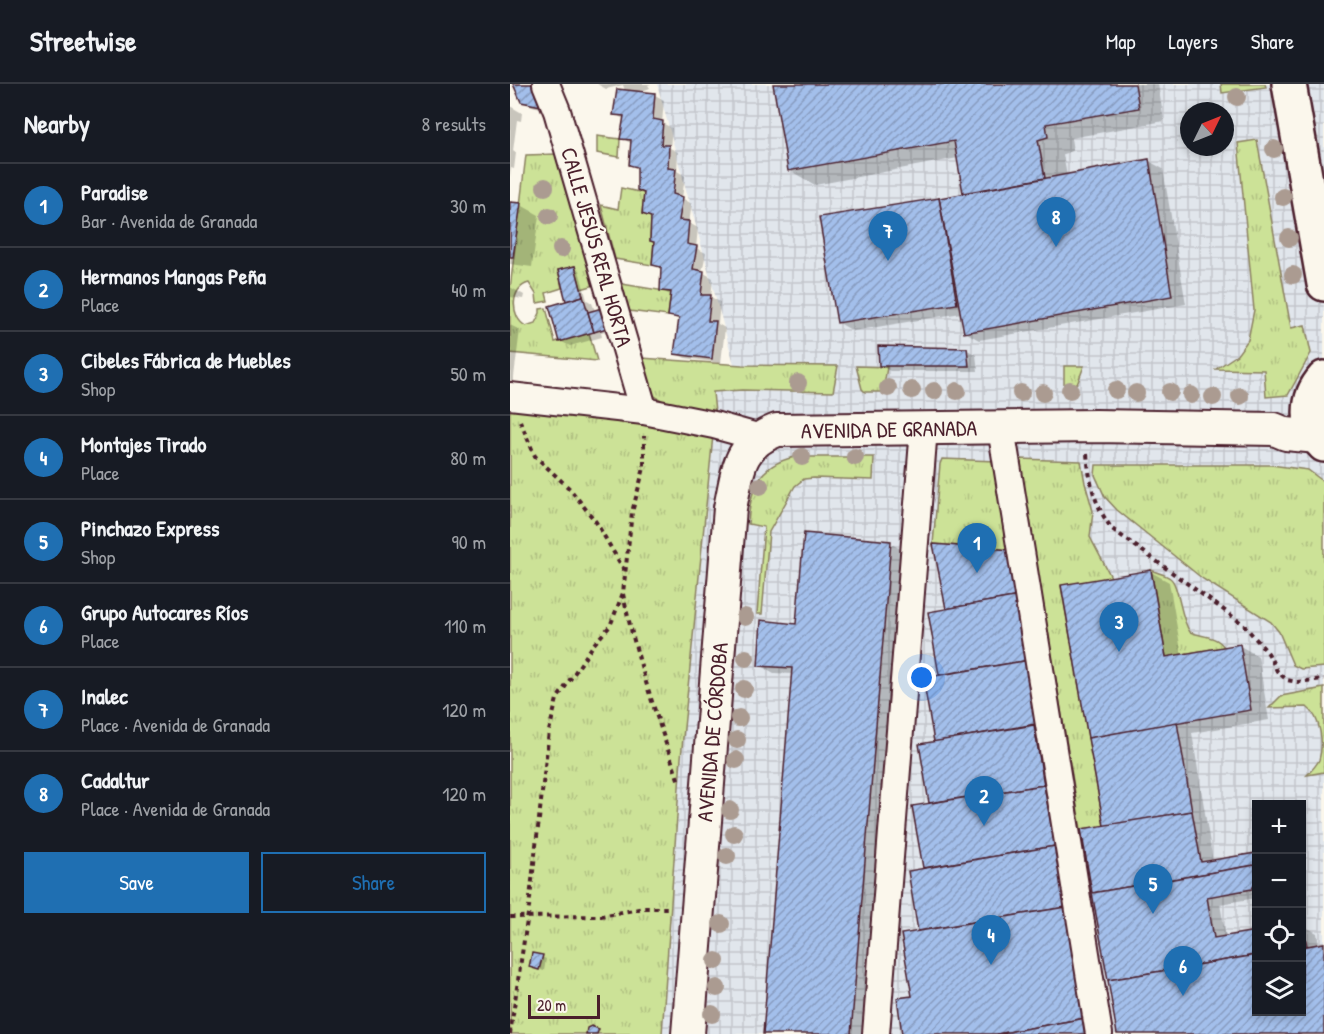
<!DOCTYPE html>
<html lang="en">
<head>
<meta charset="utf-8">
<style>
	body { margin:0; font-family:"Patrick Hand",sans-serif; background:#242831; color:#f1f3f6 }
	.controls { position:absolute; right:18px; bottom:18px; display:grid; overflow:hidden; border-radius:0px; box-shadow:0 3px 9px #0003 }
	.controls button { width:54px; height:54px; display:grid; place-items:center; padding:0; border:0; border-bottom:2px solid #363941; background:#171b24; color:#f1f3f6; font:30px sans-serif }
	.compass { position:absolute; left:670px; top:18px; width:54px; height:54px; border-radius:50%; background:#171b24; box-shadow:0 3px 9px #0003; rotate:47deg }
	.scale { position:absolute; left:18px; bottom:15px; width:72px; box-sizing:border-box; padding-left:6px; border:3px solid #4a1f2b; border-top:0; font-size:16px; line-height:21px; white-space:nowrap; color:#4a1f2b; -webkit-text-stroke:4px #fbf7ec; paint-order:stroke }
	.you { position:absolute; left:412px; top:594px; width:21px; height:21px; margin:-15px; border:4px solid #fff; border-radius:50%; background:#1a73e8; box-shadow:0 0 0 9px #1a73e833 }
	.badge { display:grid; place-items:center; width:39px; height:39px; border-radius:50%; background:#1f6fb2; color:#fff; font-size:20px; font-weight:700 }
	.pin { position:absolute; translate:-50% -50px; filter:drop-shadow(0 2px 3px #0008) }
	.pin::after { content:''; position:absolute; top:32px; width:21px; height:18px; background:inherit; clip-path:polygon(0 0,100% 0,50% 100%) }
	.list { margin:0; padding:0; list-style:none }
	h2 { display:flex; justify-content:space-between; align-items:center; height:78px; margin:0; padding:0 24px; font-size:26px }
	h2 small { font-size:20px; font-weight:400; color:#9ea1a6 }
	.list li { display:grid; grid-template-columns:39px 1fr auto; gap:18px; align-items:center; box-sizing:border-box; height:84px; padding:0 24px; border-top:2px solid #363941 }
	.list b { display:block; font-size:22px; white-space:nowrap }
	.list p { margin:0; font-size:20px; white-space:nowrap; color:#9ea1a6 }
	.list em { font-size:20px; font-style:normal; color:#9ea1a6 }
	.actions { display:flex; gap:12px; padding:18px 24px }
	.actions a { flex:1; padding:14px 0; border:2px solid #1f6fb2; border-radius:0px; text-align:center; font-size:21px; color:#1f6fb2 }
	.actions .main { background:#1f6fb2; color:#fff }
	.icon { flex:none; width:33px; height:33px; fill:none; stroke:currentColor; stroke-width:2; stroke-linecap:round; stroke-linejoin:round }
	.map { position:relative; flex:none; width:814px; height:950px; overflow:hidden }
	header { display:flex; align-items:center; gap:36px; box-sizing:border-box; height:84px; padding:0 30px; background:#171b24; border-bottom:2px solid #363941 }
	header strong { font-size:28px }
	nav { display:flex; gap:33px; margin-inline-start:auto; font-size:21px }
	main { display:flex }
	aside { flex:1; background:#171b24 }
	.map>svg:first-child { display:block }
	.industrial { fill:url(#industrial-grid); fill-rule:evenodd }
	.grass { fill:url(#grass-tufts); stroke:#8b8061; stroke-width:1.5 }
	.shadow { fill:#0003 }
	.building { fill:url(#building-hatch); stroke:#4a1f2b; stroke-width:1.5 }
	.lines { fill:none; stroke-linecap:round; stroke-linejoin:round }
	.minor-casing { stroke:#4a1f2b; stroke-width:30 }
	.tertiary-casing { stroke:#4a1f2b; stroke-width:36 }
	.primary-casing { stroke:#4a1f2b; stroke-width:38 }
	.path { stroke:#4a1f2b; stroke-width:4; stroke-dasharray:4.5 4.5; stroke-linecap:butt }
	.minor { stroke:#fbf7ec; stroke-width:26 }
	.tertiary { stroke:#fbf7ec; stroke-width:32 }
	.primary { stroke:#fbf7ec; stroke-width:33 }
	.tree { fill:#ab9b91 }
	.labels { text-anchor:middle; stroke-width:4.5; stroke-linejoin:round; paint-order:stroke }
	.street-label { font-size:22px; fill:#4a1f2b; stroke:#fbf7ec }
</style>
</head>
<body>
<header>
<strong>Streetwise</strong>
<nav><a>Map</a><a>Layers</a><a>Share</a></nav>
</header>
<main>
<aside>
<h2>Nearby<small>8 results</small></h2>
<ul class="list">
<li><span class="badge">1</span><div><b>Paradise</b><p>Bar · Avenida de Granada</p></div><em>30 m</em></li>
<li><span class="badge">2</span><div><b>Hermanos Mangas Peña</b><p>Place</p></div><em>40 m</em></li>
<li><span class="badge">3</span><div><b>Cibeles Fábrica de Muebles</b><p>Shop</p></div><em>50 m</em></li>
<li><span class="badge">4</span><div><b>Montajes Tirado</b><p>Place</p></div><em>80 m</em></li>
<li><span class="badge">5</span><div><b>Pinchazo Express</b><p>Shop</p></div><em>90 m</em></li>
<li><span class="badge">6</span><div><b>Grupo Autocares Ríos</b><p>Place</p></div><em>110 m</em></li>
<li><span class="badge">7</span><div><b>Inalec</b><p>Place · Avenida de Granada</p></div><em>120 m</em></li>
<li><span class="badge">8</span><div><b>Cadaltur</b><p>Place · Avenida de Granada</p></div><em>120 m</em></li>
</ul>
<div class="actions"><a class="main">Save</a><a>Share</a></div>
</aside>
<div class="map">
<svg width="814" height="950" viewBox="0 0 814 950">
	<defs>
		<pattern id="industrial-grid" width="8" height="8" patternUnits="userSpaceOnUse" patternTransform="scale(1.5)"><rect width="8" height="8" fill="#e1e6ec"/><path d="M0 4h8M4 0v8" fill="none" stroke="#c3c5cb"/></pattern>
		<pattern id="grass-tufts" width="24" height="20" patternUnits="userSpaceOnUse" patternTransform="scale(1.5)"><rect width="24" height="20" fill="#cce297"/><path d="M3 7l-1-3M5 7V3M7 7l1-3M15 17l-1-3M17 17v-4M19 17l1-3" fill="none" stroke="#b1c182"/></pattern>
		<pattern id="building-hatch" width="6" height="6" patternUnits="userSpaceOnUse" patternTransform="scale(1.5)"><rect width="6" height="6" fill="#a3bfeb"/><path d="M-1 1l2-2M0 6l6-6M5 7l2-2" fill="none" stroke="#879bbf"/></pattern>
	</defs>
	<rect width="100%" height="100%" fill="#fbf7ec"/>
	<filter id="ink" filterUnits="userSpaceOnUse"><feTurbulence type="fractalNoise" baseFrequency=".0167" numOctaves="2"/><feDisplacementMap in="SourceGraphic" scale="12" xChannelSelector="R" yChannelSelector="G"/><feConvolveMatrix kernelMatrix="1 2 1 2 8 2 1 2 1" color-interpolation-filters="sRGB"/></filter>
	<g filter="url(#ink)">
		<path class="industrial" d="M 147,0 L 814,0 L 814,950 L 152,950 L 171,674 L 205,329 L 202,308 L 232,281 L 224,280 ZM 679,27 L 715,27 L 715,63 L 679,63 ZM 746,720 L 792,720 L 792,928 L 746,928 Z"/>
		<g class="grass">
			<polygon points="711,0 755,0 756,3 712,9"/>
			<polygon points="87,52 110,55 109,73 87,69"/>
			<polygon points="747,56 781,244 795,241 801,269 778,311 756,313 754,286 706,285 727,271 738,256 744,226 728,59"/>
			<path d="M 47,70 L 85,201 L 71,205 L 65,182 L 48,186 L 52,204 L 36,209 L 38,217 L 27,219 L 26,210 L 19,199 C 0,203 0,234 16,242 L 25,239 L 30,229 L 30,225 L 36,224 L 45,258 L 79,249 L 87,277 L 0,269 L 0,205 L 16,71 Z"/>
			<polygon points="111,104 134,109 132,130 141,133 140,157 144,158 142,181 105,175 91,121 108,125"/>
			<polygon points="112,200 161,208 158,232 119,227"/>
			<polygon points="131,274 232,281 328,282 323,308 232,306 203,308 205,329 158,320 141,310"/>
			<polygon points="346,282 377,283 373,308 355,308 352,305"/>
			<polygon points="554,282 574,282 568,298 554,310"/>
			<polygon points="0,315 204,341 171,674 152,950 0,950"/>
			<path d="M 285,373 L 364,373 L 363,396 L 304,394 L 294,395 L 285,402 L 259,448 L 252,530 L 247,530 L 254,443 L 238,440 C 240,406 247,381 285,373 Z"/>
			<polygon points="432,375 487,377 502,466 423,460 430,380"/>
			<polygon points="509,375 571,377 575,399 583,427 580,453 601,493 551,502 594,742 571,745"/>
			<polygon points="586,381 761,381 798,386 814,398 814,583 791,585 783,581 769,548 761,538 693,495 607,426 595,413 585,391"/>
			<path d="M 641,486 C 647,489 655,490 660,494 C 669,500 670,534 680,548 C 692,553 706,551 714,563 L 656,573 Z"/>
			<path d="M 814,604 L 814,688 L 797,691 C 801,687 806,682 809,676 C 814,660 811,634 797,623 L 759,624 L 771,612 Z"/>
		</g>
		<g class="shadow">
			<polygon points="4,0 44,27 22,22 12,17"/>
			<polygon points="87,0 141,0 138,1 140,4 127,9 145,11 154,16 152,39 162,44 160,64 168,68 167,87 175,92 172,114 182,120 179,139 188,144 186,164 196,169 192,188 203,194 201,213 210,218 208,240 215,244 211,279 175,274 165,269 170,237 160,231 162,212 151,206 152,186 143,181 145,159 142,134 134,129 135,110 129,85 120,80 122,60 112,54 115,36 105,30 115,7 113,1 96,5"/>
			<polygon points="265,0 648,0 654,37 561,54 563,67 553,70 557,92 639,77 653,85 676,220 469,256 455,248 451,229 343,247 329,239 311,134 455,110 448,74 305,101 279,86"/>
			<polygon points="0,22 12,29 11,37 7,36 3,67 6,69 4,85 1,84 0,93"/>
			<polygon points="0,118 11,121 29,131 22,183 0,180"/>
			<polygon points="65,183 69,186 77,216 82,219 85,227 101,246 91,248 92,253 60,262 50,257 58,218 50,187"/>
			<polygon points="0,203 14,211 13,215 0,213"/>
			<polygon points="0,241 10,246 3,300 0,300"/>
			<polygon points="456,265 466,271 468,287 380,287 371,282"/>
			<polygon points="380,459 394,467 356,950 256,950 283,590 264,589 250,581 287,542"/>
			<polygon points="501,467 589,950 394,950 404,913 410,849 399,788 415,785 404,723 420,720 410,661 426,659 431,593 420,530 438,526"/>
			<polygon points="641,488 659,498 672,572 730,562 748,572 759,636 682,649 703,778 746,770 746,814 710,820 716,853 746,848 746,928 792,928 792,841 807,849 809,862 814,861 814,950 609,950 595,743"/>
			<polygon points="32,873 36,875 34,887 21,883"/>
		</g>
		<g class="building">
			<polygon points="3,0 29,0 36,23 11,18"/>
			<polygon points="263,0 625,0 629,24 536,40 538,53 528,56 535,94 453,109 444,57 278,87"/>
			<polygon points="107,5 145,9 143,35 153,37 151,61 159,61 158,84 166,85 163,110 173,113 169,136 179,137 177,160 187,162 183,185 194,187 191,211 201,211 198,237 206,237 202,275 164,270 169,234 158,232 161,208 150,207 151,183 142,181 144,158 140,157 141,133 132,130 134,109 127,106 127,83 119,81 121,56 110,55 114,32 103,31"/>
			<polygon points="639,75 662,212 454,249 429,114"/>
			<polygon points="429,114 447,220 327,239 309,133"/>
			<polygon points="0,118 11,119 3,173 0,173"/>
			<polygon points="65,182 73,212 56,217 48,186"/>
			<polygon points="73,212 84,248 49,258 39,222"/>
			<polygon points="92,224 97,244 84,248 78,228"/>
			<polygon points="368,262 457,264 459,282 369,282"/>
			<polygon points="294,449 381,457 341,950 253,950 282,584 248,582 251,536 286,540"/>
			<polygon points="423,460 502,466 509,512 436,525"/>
			<polygon points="641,486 656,573 730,560 741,626 578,654 551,501"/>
			<polygon points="509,512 520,576 429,591 418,528"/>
			<polygon points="520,576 531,639 424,658 413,594"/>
			<polygon points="667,638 682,727 594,742 578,654"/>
			<polygon points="524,641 534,701 419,719 409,660"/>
			<polygon points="534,701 545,762 413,784 402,722"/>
			<polygon points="682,727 691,778 746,769 746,781 582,809 571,745"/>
			<polygon points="545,762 556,823 408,847 398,787"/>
			<polygon points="745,781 746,797 742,805 697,813 704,854 746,847 746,871 598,896 582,809"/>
			<polygon points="556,823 576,934 487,950 392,950 387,914 402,912 391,850"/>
			<polygon points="792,839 797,862 792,863"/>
			<polygon points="814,859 814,950 607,950 598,896 746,871 746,928 792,928 792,863"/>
			<polygon points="22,869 33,871 29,886 19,883"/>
			<polygon points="576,934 575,950 487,950"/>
			<polygon points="81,942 89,945 87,950 76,950 77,944"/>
		</g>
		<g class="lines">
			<g class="minor-casing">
				<g id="minor">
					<polyline points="36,0 47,27 134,327"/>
					<polyline points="0,312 134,327 204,341 251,354"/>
					<polyline points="491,344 589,950"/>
					<polyline points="366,950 414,344"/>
				</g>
			</g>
			<g class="tertiary-casing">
				<path id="tertiary" d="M 178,950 L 220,424 C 228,388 227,361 267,346 L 586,342 L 764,345 L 776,350 L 808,353"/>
			</g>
			<g class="primary-casing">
				<g id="primary">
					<polyline points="779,0 814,200"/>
					<path d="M 814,294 C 796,314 795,342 814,361"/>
				</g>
			</g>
			<g class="path">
				<polyline points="10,337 25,372 60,405 86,438 114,486"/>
				<path d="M 577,370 C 580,401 584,420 602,445 L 733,540 L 758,569 L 767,587 L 777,596 L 787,598 L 814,595"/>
				<path d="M 113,510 C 126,574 148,636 169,698"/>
				<polyline points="0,833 91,832 134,824 160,824"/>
				<polyline points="0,950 19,823 39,647 47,615 84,560 100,542 113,509 122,428 134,384 134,352"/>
			</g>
			<use href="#minor" class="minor"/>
			<use href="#tertiary" class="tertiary"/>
			<use href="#primary" class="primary"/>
		</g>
		<g class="tree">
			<circle cx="727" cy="13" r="9"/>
			<circle cx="764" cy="65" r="9"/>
			<circle cx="35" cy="103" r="9"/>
			<circle cx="773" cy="113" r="9"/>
			<circle cx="39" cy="132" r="9"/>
			<circle cx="779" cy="154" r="9"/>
			<circle cx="51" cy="165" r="9"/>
			<circle cx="783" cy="191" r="9"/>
			<circle cx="288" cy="299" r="9"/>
			<circle cx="378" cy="304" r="9"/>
			<circle cx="402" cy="306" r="9"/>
			<circle cx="560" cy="306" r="9"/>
			<circle cx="606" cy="306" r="9"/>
			<circle cx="424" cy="307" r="9"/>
			<circle cx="447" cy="307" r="9"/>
			<circle cx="660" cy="308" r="9"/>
			<circle cx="511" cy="309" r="9"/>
			<circle cx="533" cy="309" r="9"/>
			<circle cx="626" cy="309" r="9"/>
			<circle cx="681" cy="311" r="9"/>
			<circle cx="730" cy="312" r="9"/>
			<circle cx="703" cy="313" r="9"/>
			<circle cx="292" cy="373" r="9"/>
			<circle cx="345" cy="373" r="9"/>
			<circle cx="250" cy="402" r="9"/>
			<circle cx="235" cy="533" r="9"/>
			<circle cx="236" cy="574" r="9"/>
			<circle cx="234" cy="605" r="9"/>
			<circle cx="229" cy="634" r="9"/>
			<circle cx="227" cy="656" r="9"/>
			<circle cx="226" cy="676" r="9"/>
			<circle cx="220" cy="726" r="9"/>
			<circle cx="224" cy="750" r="9"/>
			<circle cx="217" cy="772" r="9"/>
			<circle cx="211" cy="840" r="9"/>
			<circle cx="206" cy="877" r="9"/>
			<circle cx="207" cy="904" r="9"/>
			<circle cx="202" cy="930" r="9"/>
		</g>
	</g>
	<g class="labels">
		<g class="street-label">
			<text transform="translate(87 163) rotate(74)" y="8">CALLE JESÚS REAL HORTA</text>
			<text transform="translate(379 345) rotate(-1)" y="8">AVENIDA DE GRANADA</text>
			<text transform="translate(202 648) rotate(-85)" y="8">AVENIDA DE CÓRDOBA</text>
		</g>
	</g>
</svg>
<div class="controls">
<button>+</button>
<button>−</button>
<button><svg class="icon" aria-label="locate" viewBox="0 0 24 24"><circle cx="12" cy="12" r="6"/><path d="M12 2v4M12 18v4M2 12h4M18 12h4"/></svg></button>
<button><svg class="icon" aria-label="layers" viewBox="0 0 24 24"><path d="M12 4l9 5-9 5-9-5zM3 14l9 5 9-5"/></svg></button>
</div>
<svg class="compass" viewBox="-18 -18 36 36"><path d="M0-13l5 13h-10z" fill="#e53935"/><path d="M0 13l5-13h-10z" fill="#9ea1a6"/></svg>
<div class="scale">20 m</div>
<div class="you"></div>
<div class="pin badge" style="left:467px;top:489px">1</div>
<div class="pin badge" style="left:474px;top:742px">2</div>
<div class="pin badge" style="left:609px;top:568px">3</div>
<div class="pin badge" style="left:481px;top:881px">4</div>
<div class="pin badge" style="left:643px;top:830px">5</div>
<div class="pin badge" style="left:673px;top:912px">6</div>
<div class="pin badge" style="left:378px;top:177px">7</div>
<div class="pin badge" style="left:546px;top:163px">8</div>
</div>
</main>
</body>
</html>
